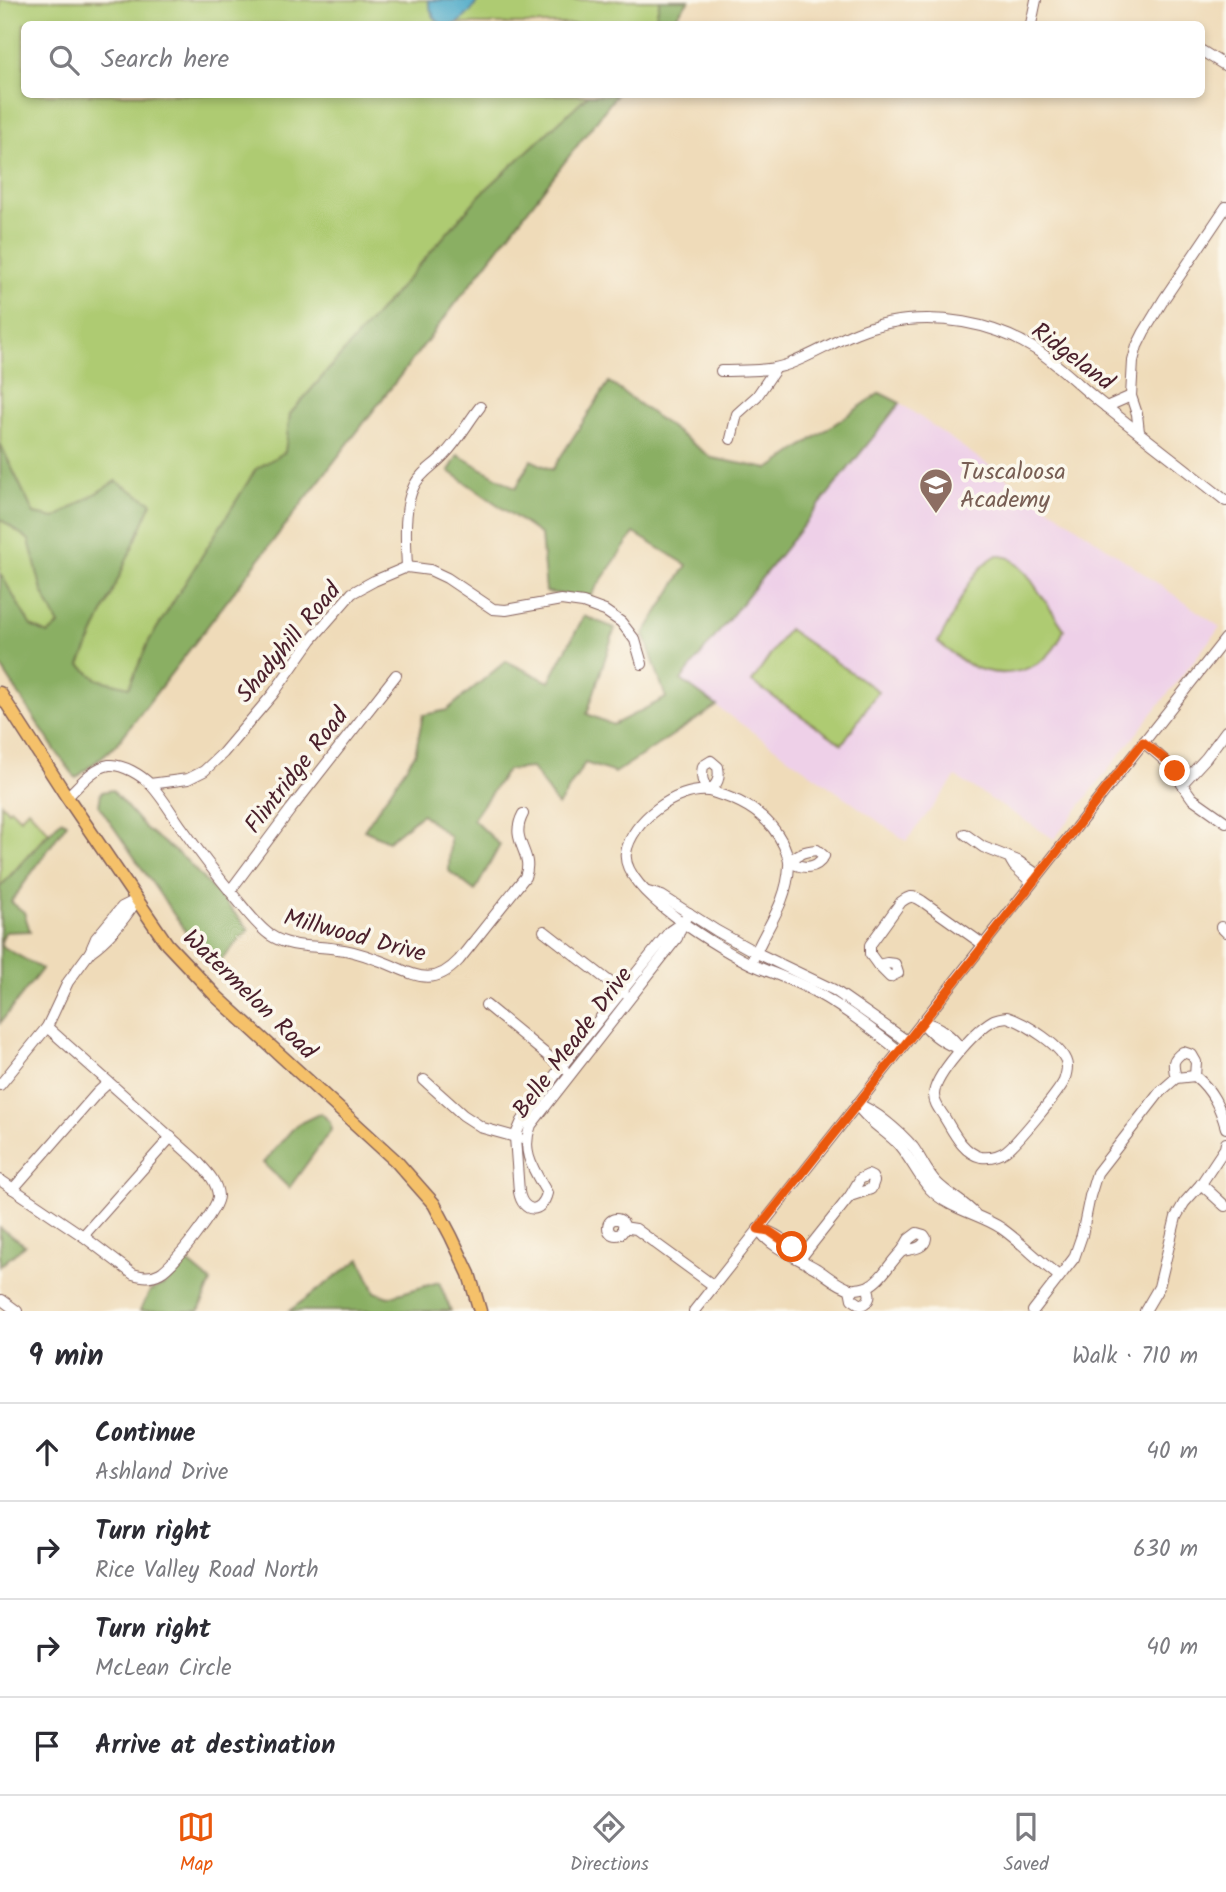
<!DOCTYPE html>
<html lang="en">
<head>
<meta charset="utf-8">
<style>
	body { margin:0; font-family:Kalam,sans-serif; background:#f2f2f3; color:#2b2b33 }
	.stop { position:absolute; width:21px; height:21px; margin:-16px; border:5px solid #ea580c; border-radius:50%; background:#fff }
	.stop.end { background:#ea580c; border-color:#fff; box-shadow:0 2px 7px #0008 }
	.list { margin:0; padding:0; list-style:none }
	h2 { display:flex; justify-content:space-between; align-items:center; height:91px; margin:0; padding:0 28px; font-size:30px }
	h2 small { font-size:23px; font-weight:400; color:#7c7c81 }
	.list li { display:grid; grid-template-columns:46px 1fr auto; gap:21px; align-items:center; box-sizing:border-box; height:98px; padding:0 28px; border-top:2px solid #e1e1e2 }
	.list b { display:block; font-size:26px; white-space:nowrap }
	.list p { margin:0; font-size:23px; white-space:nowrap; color:#7c7c81 }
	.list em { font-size:23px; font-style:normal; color:#7c7c81 }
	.icon { flex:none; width:38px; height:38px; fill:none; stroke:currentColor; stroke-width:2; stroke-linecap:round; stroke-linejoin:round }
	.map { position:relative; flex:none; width:1226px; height:1311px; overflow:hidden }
	.search { position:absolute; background:#fff; box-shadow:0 4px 10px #0003; left:21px; right:21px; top:21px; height:77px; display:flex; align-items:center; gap:18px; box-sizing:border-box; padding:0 24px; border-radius:10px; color:#7c7c81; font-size:26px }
	.sheet { height:483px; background:#fff }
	nav { display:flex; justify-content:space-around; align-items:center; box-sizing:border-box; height:98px; border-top:2px solid #e1e1e2; background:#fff; font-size:19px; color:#7c7c81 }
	nav a { display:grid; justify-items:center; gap:4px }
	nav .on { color:#ea580c }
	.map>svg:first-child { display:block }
	.built { fill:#eed0e8 }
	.green { fill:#aecb72; stroke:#7c754e; stroke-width:2 }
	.forest { fill:#8aaf64; stroke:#6a6748; stroke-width:2 }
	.water { fill:#48a8c7; stroke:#496479; stroke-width:2 }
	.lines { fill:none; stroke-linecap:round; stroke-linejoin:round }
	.minor-casing { stroke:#84615d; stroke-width:12 }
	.major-casing { stroke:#84615d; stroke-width:15 }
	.minor { stroke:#fff; stroke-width:10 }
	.major { stroke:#f5c16b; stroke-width:12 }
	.route { stroke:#ea580c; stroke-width:9 }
	.labels { text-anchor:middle; stroke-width:7; stroke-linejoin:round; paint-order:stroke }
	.street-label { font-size:24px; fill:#4a1f2b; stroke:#fbf7ec }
	.education-label { font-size:24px; fill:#785e54; stroke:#fbf7ec; text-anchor:start }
</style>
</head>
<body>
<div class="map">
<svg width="1226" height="1311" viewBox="0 0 1226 1311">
	<rect width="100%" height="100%" fill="#fbf7ec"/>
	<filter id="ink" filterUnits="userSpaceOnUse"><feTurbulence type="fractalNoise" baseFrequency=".0143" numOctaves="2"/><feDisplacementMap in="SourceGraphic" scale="14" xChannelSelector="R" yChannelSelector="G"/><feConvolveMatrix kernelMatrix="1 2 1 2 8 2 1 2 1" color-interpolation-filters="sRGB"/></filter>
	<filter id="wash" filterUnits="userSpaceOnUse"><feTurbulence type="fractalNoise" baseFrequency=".00686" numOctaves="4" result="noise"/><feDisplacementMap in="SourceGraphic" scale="28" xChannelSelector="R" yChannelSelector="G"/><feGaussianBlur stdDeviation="1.57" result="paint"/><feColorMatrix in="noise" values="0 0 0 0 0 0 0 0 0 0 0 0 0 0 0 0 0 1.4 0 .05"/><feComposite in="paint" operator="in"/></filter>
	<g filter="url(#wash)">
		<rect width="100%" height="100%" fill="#efdbb9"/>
		<polygon class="built" points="900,403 1220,627 1054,839 956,777 906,841 681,681"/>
		<g class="green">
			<polygon points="0,0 689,0 670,24 24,24 24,94 616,95 116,745 42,730 0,665"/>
			<path d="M 997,555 L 1010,558 L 1027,574 L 1064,629 C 1050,670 1007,683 969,665 C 958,659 948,650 938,642 C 957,613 966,573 997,555 Z"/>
			<polygon points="788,629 878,691 842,744 752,682"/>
			<polygon points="1,803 8,811 10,808 20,818 28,809 49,832 0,887"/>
		</g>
		<g class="forest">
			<polygon points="660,0 689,0 670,24 654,24"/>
			<polygon points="588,95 616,95 116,745 76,778 55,750 0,665 0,573 31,626 48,634 59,625 42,591 29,540 0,519 0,443 34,514 55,518 116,481 152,503 80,665 97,679 129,687 149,641 256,469 285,452 290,414 480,195"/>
			<polygon points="609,382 712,458 769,469 880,393 900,403 681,680 717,706 615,773 585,763 558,806 532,768 507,770 473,819 500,845 475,891 449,871 450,837 422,814 388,841 364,830 415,754 423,715 447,710 506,661 549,682 584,616 615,628 587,714 613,725 666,698 644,634 687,565 634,533 589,598 546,592 541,535 449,471 458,455 516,488 531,460 552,470"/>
			<polygon points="112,790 145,828 186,860 249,929 212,970 99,806 101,792"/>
			<polygon points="61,820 67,823 11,902 24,912 30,931 5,932 0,945 42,969 0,1023 0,887"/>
			<polygon points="321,1113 330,1122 331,1130 289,1188 263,1163 296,1125"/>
			<polygon points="0,1228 25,1245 0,1266"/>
			<polygon points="360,1259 375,1292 388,1297 439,1282 451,1311 289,1311"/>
			<polygon points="187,1262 211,1282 199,1311 140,1311 150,1291 164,1285"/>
		</g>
		<path class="water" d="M 428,0 L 478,0 C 471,15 448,38 434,17 C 431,12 429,5 428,0 Z"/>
	</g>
	<g filter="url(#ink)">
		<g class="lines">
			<g class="minor-casing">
				<g id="minor">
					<polyline points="1031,24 1036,0"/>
					<polyline points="1202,51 1226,66"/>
					<path d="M 721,371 C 743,370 768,372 789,364 C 823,351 851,330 887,323 C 936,313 992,322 1035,349 C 1060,365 1081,388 1105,406 C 1145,438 1186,469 1226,501"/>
					<polyline points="1106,407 1131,396"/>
					<polyline points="1139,432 1137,414 1131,396 1133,361 1137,346 1144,332 1164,299 1226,207"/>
					<polyline points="731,439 737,414 757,396 776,368"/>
					<path d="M 407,567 C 406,544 403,507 414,486 C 421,472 434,466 444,455 C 458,441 468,422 480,407"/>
					<polyline points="1226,731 1206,758 1182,784 1192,798 1226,822"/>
					<path d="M 1143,742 C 1159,755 1172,765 1182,784"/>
					<path d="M 711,761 L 718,767 C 720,778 718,784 709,791 C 702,783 701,777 703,766 Z"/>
					<polyline points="150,784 188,779 204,771 223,753 273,694 311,640 352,593 374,581 407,567 430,570 447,578 493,609 506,610 561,600 583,603 605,611 621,622 635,640 642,664"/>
					<path d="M 67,797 C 79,786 92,768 109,765 C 123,764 141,775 151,785 C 163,798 172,814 182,828 C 199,852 216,874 234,896 C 245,909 256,925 270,935 C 291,949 314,945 337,949 C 351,950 365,955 378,960 C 412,972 430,991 459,960 L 525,877 C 535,852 508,842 523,814"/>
					<polyline points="965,834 983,847 1018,861 1038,875"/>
					<path d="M 817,850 L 824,856 C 816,870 803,869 790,862 C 798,853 805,851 817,850 Z"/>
					<polyline points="1011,861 1014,866 1032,883"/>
					<polyline points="230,891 291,809 396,675"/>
					<polyline points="648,892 662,896 717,931 755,952 834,990 907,1041"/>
					<path d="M 683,922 L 677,938 L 531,1125 C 520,1152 534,1170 547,1193 C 542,1214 523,1214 519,1192 L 515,1137 L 522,1121 L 561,1067 L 670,931 L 683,922 L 689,913"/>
					<polyline points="1221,927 1226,932"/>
					<polyline points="544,931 624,993"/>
					<path d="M 90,952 C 108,939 124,920 136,901"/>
					<polygon points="887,963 895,964 898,973 890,977 878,965"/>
					<path d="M 751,964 C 764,929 787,906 789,866 C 790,859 786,852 784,846 C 772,820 751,805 725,796 C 720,795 714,792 709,791 C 677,787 631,821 626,853 C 620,890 723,951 753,965 C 774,974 796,981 817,993 C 846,1009 873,1030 899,1051"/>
					<path d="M 878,965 L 870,954 L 870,945 L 901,902 C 909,896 913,895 922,901 L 984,945"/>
					<polyline points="486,1005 564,1069"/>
					<path d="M 1007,1017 C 1023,1022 1066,1047 1067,1066 C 1067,1070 1065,1078 1064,1081 C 1058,1093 1017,1143 1006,1151 C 999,1156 990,1158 981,1157 C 962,1153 952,1129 943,1115 C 939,1109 934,1103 934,1095 C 934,1076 975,1031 992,1021 C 997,1018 1001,1018 1007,1017 Z"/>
					<path d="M 922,1022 C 938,1025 952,1036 961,1049"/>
					<path d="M 922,1022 C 932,1035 945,1044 960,1049"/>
					<path d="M 1176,1078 C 1173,1065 1171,1060 1183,1052 L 1192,1055 L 1196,1062 L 1195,1076"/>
					<polyline points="424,1080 463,1115 483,1128 519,1138"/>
					<polyline points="0,1085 47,1027 68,982 90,952 96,938 122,907 136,900"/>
					<path d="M 857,1104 C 867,1122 885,1130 899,1145 C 911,1159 918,1176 930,1189 C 950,1210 978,1213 1001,1228 C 1021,1242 1039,1261 1059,1276"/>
					<path d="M 857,1104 C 875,1110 900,1132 913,1147 C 921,1158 927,1173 937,1183 C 949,1195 963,1201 975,1214"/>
					<polygon points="868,1175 872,1177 874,1181 871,1189 850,1196 860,1179"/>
					<path d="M 0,1180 L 83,1236 L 133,1274 C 143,1277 151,1278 160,1273 C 173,1266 218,1210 218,1196 C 217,1180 205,1170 196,1160 L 47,1027"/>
					<polyline points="1201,1184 1225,1206"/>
					<polyline points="13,1189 97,1093 108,1083"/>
					<circle cx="616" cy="1227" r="8"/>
					<polyline points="623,1227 636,1229 714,1286"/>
					<path d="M 758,1229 C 772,1249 797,1257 817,1269 C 828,1276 838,1286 851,1289 C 855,1290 862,1288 867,1287 C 882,1280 890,1262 902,1251"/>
					<path d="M 758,1229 C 776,1232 790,1244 800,1258"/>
					<path d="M 917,1233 L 924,1235 L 926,1238 C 925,1249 911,1249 902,1251 L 909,1239 Z"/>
					<polyline points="83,1236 171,1137"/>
					<polyline points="800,1259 850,1196"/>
					<path d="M 850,1289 L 852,1299 L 861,1305 C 871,1301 871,1295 867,1287"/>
					<polyline points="2,1300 17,1311"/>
					<polyline points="694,1311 1226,638"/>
					<path d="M 1033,1311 L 1074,1258 L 1082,1235 L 1090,1196 L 1097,1173 L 1160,1092 L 1176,1078 L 1195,1076 C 1212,1090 1220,1107 1226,1128"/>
					<polyline points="1145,1311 1159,1287 1176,1217 1184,1203 1201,1184 1225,1148 1226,1143"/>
				</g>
			</g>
			<g class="major-casing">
				<polyline id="major" points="0,693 67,797 167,944 217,997 396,1161 434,1204 451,1236 469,1274 480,1311"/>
			</g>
			<use href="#minor" class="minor"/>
			<use href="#major" class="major"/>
		</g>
	</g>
	<g class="lines" filter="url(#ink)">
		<polyline class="route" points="792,1247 769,1231 758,1229 984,945 1143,742 1166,760 1175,771"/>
	</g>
	<defs>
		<g id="school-pin" transform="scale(1.75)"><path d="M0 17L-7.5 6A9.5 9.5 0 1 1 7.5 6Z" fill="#8d6e63" stroke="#fbf7ec"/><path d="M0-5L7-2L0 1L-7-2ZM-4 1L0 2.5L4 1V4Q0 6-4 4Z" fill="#fff"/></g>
	</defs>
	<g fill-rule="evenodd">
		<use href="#school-pin" x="936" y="485"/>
	</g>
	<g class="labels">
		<g class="street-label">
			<text transform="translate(1073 356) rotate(37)" y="8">Ridgeland</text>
			<text transform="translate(288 642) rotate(-50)" y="8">Shadyhill Road</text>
			<text transform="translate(296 770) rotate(-52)" y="8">Flintridge Road</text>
			<text transform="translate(355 935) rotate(15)" y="8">Millwood Drive</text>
			<text transform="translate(250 994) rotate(44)" y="8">Watermelon Road</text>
			<text transform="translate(572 1042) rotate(-53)" y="8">Belle Meade Drive</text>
		</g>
		<g class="education-label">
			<text x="960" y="479">Tuscaloosa<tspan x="960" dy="28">Academy</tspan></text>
		</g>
	</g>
</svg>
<div class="stop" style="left:792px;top:1247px"></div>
<div class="stop end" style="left:1175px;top:771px"></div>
<div class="search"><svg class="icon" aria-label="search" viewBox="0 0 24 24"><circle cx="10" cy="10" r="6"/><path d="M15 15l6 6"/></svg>Search here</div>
</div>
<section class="sheet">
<h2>9 min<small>Walk · 710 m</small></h2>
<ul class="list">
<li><svg class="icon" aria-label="ahead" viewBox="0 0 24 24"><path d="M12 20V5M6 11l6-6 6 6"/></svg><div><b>Continue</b><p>Ashland Drive</p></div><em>40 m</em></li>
<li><svg class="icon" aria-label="right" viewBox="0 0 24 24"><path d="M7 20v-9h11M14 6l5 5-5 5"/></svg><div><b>Turn right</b><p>Rice Valley Road North</p></div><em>630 m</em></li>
<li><svg class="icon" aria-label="right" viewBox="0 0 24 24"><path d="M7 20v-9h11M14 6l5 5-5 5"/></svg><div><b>Turn right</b><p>McLean Circle</p></div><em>40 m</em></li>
<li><svg class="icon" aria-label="arrive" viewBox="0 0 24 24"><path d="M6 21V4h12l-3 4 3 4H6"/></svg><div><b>Arrive at destination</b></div></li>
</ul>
</section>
<nav>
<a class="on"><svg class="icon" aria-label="map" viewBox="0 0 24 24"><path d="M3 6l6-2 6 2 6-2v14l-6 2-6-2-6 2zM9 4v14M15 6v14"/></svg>Map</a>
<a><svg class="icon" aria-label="directions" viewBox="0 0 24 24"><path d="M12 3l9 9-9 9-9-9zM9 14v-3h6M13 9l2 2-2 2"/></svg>Directions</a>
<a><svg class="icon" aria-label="saved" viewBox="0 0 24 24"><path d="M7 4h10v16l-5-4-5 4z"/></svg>Saved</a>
</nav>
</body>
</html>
